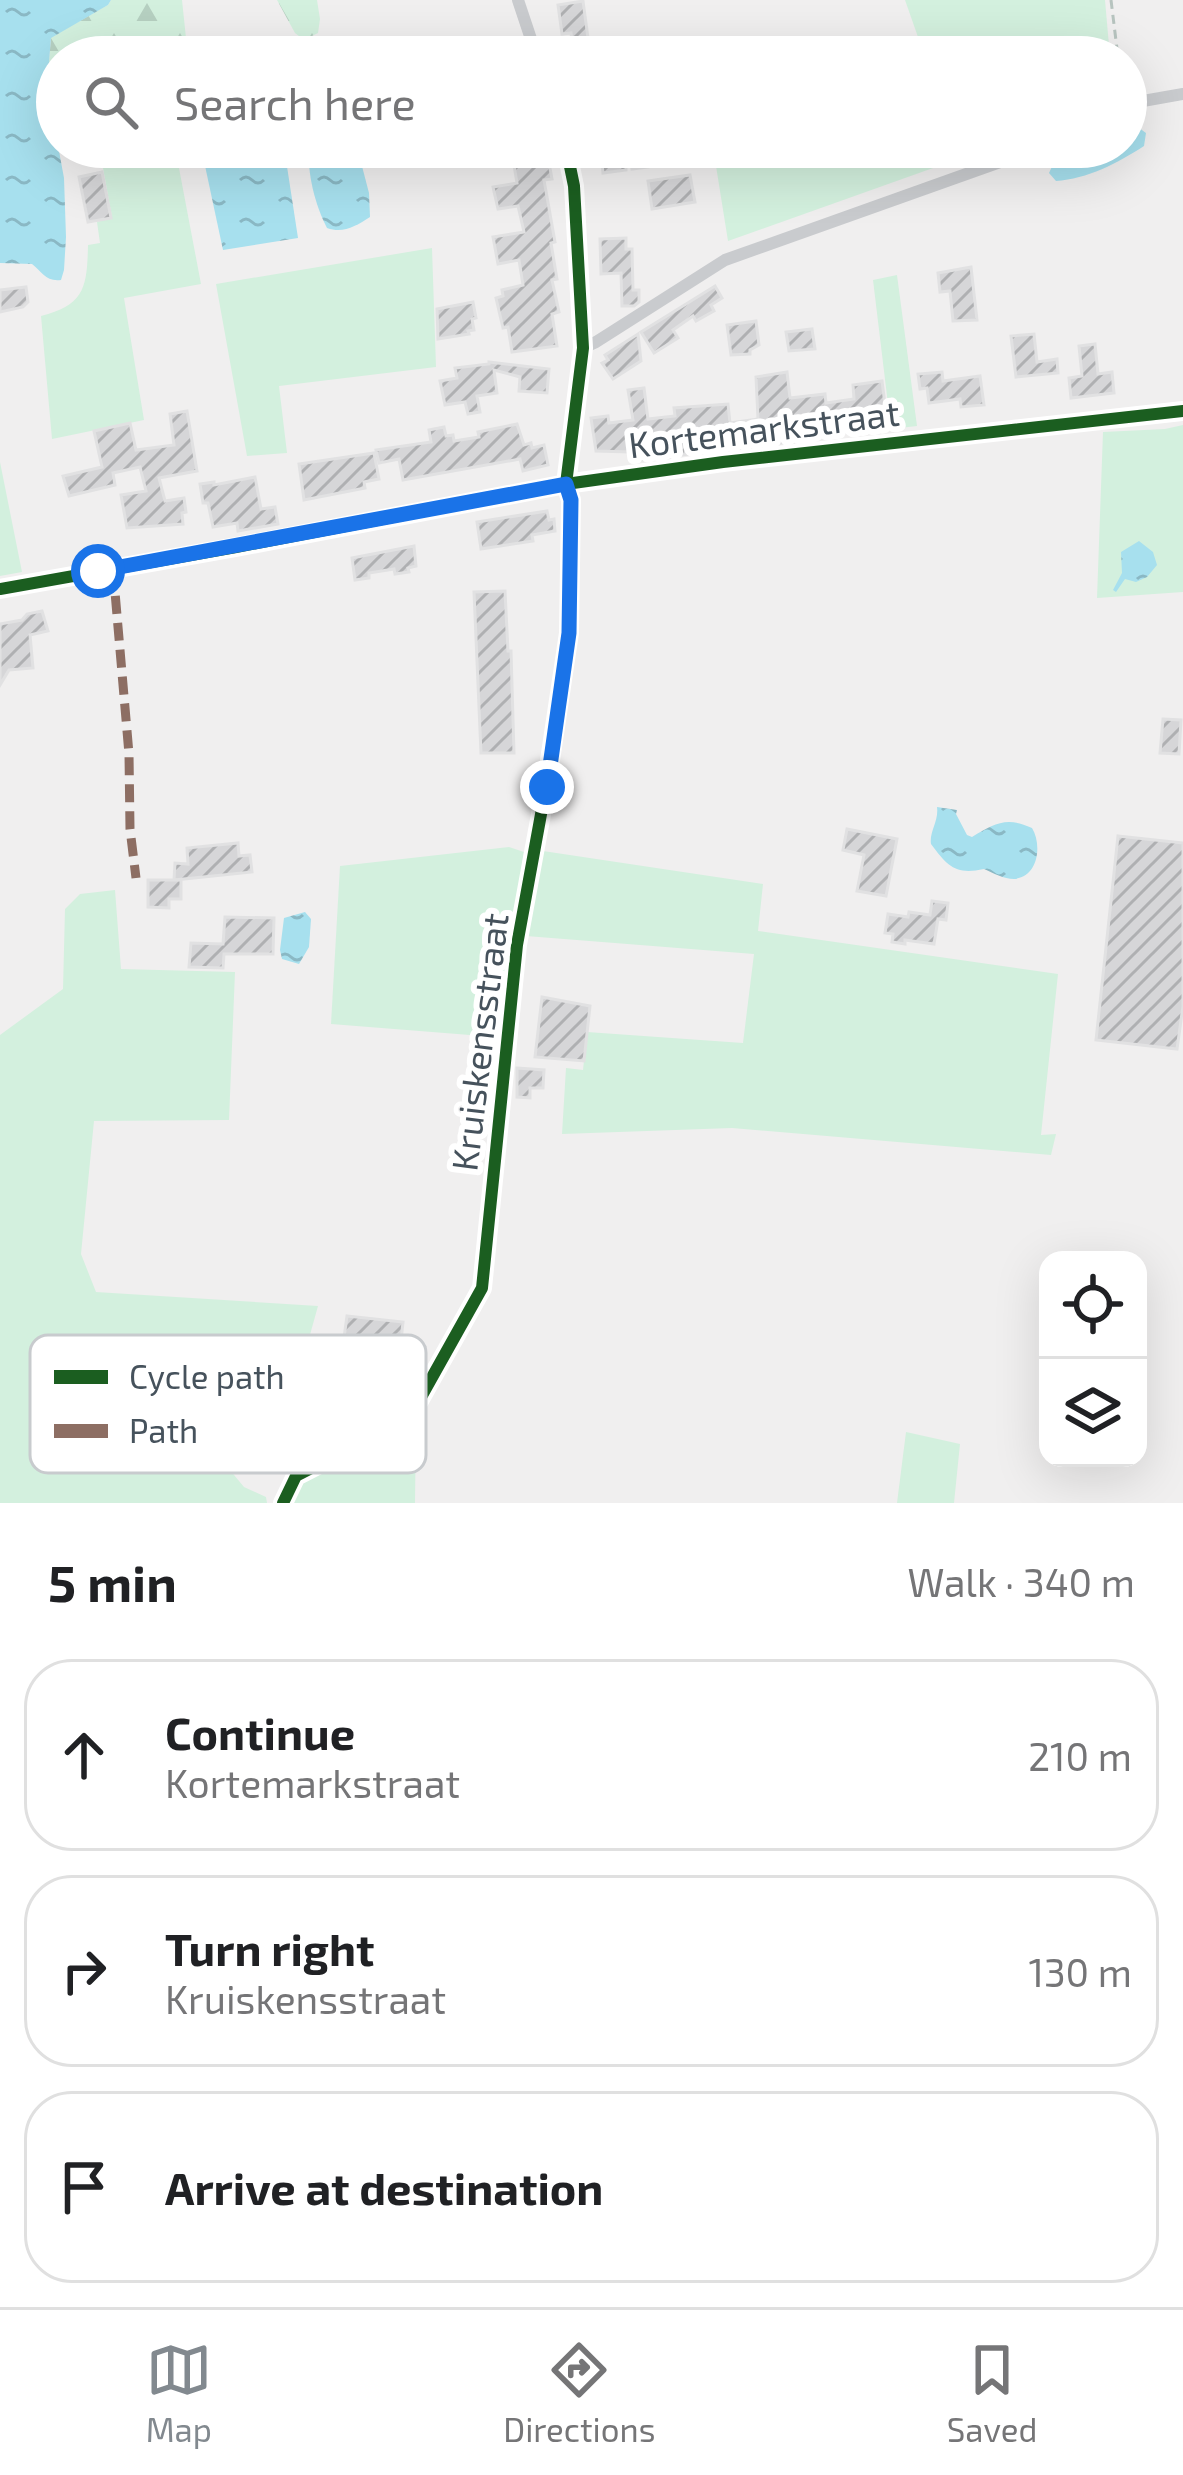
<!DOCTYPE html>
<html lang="en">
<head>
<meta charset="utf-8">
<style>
	body { margin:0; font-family:"Exo 2",sans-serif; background:#f2f2f2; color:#202124 }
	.controls { position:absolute; right:36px; bottom:36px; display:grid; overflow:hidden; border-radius:24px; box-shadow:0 12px 48px #0002 }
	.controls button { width:108px; height:108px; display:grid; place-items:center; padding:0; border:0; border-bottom:3px solid #e0e0e0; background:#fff; color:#202124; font:60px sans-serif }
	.stop { position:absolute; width:36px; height:36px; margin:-27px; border:9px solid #1a73e8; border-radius:50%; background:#fff }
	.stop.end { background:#1a73e8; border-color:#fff; box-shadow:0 3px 12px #0008 }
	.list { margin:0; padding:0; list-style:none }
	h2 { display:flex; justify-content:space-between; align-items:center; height:156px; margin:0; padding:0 48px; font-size:51px }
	h2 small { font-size:39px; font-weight:400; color:#757577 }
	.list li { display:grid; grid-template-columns:78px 1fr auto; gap:36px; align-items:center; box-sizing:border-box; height:192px; margin:0 24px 24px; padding:0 24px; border:3px solid #e0e0e0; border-radius:48px }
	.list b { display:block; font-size:45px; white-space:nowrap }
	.list p { margin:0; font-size:39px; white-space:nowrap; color:#757577 }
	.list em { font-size:39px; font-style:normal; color:#757577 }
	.icon { flex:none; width:66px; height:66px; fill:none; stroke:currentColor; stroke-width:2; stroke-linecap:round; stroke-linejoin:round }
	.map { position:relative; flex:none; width:1183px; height:1503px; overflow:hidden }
	.search { position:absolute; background:#fff; box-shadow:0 12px 48px #0002; left:36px; right:36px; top:36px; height:132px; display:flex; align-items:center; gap:30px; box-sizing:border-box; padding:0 42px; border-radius:66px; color:#757577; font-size:45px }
	.sheet { height:804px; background:#fff }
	nav { display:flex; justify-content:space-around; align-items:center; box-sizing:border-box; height:168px; border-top:3px solid #e0e0e0; background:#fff; font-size:33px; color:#757577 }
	nav a { display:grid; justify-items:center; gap:6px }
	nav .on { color:#82898f }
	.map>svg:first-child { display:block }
	.grass { fill:#d3f0de }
	.forest { fill:url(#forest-firs) }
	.water { fill:url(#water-ripples) }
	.building { fill:url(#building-hatch); stroke:#e1e1e2; stroke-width:3 }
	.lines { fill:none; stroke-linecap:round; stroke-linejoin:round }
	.path { stroke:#b7c4bf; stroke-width:3; stroke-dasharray:9 6; stroke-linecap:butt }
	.street { stroke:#c9cbce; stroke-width:12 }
	.secondary { stroke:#caccd0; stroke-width:16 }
	.quiet { stroke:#8d6e63; stroke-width:9; stroke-dasharray:18 9; stroke-linecap:butt }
	.cycleway-casing { stroke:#fff; stroke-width:20 }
	.cycleway { stroke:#1b5e20; stroke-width:12 }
	.route { stroke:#1a73e8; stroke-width:15 }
	.labels { text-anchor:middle; stroke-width:12; stroke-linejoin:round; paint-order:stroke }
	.street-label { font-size:36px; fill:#46525c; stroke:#fff }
	.key { fill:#fff; stroke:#c8cbce; stroke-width:3 }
	.key-label { font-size:33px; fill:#46525c }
</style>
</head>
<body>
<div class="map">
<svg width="1183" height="1503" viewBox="0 0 1183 1503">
	<defs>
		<pattern id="forest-firs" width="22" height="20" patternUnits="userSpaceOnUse" patternTransform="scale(3)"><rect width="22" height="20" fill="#d3f0de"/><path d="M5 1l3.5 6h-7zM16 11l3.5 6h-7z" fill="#b6d0c1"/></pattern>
		<pattern id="water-ripples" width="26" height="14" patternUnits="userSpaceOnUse" patternTransform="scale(3)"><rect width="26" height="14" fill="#a7e0ee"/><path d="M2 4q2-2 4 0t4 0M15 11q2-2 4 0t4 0" fill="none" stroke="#8ab8c4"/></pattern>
		<pattern id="building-hatch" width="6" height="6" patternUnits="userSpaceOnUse" patternTransform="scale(3)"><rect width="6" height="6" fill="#d6d6d8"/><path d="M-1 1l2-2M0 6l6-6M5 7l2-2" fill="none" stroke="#afb0b2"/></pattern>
	</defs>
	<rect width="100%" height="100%" fill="#f0efef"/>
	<g class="grass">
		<polygon points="905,0 1105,0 1110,57 925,57"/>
		<path d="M 86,147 L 175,147 L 201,284 L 124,298 L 144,420 L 52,439 L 41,316 C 85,305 87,287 88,245 L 100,243 L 97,222 L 112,217 L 103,168 Z"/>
		<polygon points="845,147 992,147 728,241 716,166 759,163"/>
		<polygon points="432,248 436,367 279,386 287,453 247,456 216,284"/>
		<polygon points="897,275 917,426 891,429 873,280"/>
		<polygon points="1183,425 1183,592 1097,598 1103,432 1165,429"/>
		<polygon points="0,462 22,572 0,576"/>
		<polygon points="509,847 524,852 495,1037 331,1024 340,866"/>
		<polygon points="543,851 763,884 758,931 1058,974 1041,1135 1056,1134 1051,1155 732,1128 562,1134 566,1068 583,1070 587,1032 743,1043 754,954 526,936"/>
		<polygon points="115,890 121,969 235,972 229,1120 94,1121 81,1254 96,1292 318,1306 301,1367 207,1355 215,1452 244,1487 266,1497 267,1503 0,1503 0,1035 63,989 65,909 80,894"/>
		<polygon points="416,1422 415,1503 293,1503 303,1482"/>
		<polygon points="906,1432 960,1444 954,1503 897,1503"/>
	</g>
	<g class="forest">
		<polygon points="111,0 182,0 188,57 155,57 136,36 108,48 89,45 83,57 57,57 57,126 55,127 47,86 51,37 108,5"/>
		<polygon points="277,0 317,0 320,19 318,33 304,40 295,33"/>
	</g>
	<g class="water">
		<path d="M 0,0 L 111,0 L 108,5 L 51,38 L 47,86 L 64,178 L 66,237 L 64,270 L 61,280 C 46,282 42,272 32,264 L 0,263 Z"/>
		<path d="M 1135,125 L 1146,133 L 1144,146 C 1118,163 1087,179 1056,181 L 1049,173 L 1055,160 L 1084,147 L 1126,147 L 1126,127 Z"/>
		<polygon points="201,147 284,147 298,238 223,250"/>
		<path d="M 309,147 L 357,147 L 369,193 L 370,217 C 356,226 343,234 327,228 C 315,205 307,173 309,147 Z"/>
		<polygon points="1139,541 1153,552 1157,565 1147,577 1136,582 1125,579 1116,592 1113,590 1122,573 1121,552"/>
		<path d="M 937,807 L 957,810 L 956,814 L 967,835 L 972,837 C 994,824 1006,816 1032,828 C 1042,844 1039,877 1014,879 C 1004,879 993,873 984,869 C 956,875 948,867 931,844 C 929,832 939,821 937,807 Z"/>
		<polygon points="305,912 311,919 309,947 299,964 282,959 280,950 284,918"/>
	</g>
	<g class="building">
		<polygon points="583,1 588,38 572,40 571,33 562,34 558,5"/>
		<polygon points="463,38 476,38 479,53 467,57 432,57 429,45"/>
		<polygon points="511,147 546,147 552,179 544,180 555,242 551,243 557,279 552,280 559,312 552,314 557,346 512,352 508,327 503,328 496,298 503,296 502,290 523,285 519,260 498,264 493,237 524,232 518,206 498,209 493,187 517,183"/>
		<polygon points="600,147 634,147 634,152 646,150 648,167 632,169 631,164 626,164 626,170 603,173"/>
		<polygon points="102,172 111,218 88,222 79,177"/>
		<polygon points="690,175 695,202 652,209 648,181"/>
		<polygon points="626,238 626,249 632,249 633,290 639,290 639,302 634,306 622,306 621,273 601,274 600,239"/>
		<polygon points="971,267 977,320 953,321 950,291 940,292 938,273"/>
		<polygon points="715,286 722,298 711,305 714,311 696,321 693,316 673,330 678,338 654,353 641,332"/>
		<polygon points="26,287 28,302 23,307 0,312 0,290"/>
		<polygon points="473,302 476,318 472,319 474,330 468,331 469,334 438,339 437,309"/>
		<polygon points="756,321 759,345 750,350 750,354 731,355 727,325"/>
		<polygon points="812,329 815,349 789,351 786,332"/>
		<polygon points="638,334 641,361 613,379 602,363 608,360 605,355"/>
		<polygon points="1034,334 1037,362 1057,359 1058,373 1016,377 1011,336"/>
		<polygon points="1095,344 1098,374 1112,372 1114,393 1071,398 1069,378 1082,376 1079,346"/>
		<polygon points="489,362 549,369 547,393 519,391 520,377 494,370 497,393 477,396 480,412 468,414 465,402 445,405 440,381 457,378 455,368 489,364"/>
		<polygon points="787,372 790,398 825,394 826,403 854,399 853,385 882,381 887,420 865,423 864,419 827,423 828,426 796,430 798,441 632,461 631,452 596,451 591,418 608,416 609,423 633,420 628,390 644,388 648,419 675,416 674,408 728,404 730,423 758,419 756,377"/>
		<polygon points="942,372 943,381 980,376 984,405 961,407 960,399 929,403 927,388 920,389 918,374"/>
		<polygon points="187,411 197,471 159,478 165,501 184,498 186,512 182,513 183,524 127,528 121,495 146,491 140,467 113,473 115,485 69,496 63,476 102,467 94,431 130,423 136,450 174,445 170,414"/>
		<polygon points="517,424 524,445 531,443 532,448 544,445 548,465 523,471 520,459 403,480 399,459 379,463 376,450 431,442 429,430 444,427 446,436 453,435 454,441 479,437 478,432"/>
		<polygon points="374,453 379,479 364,482 365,488 304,500 299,464"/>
		<polygon points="255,477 261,509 275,507 278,524 238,531 237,523 213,527 208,503 203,503 200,484 214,482 214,485"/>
		<polygon points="547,511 549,520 554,519 555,531 532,535 533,541 481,549 477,522"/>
		<polygon points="414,546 416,566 408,568 409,572 395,574 394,569 369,573 369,578 355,580 352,558"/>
		<polygon points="505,591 508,651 511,651 514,753 481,753 474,592"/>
		<polygon points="42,611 48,631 30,635 33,668 9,670 0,685 0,624 22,620 27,614"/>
		<polygon points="1163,719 1181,720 1179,754 1160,753"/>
		<polygon points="847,829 897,839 886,896 857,891 864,855 843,850"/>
		<polygon points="1118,836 1183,843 1183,1006 1177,1049 1096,1040"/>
		<polygon points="238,843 239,856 250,855 252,872 174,880 175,863 188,864 187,848"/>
		<polygon points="148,880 181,880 181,899 169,899 169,908 148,907"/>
		<polygon points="932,901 948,903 946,920 938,919 934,944 905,940 905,944 892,942 893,934 885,933 888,914 908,917 909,912 930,915"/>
		<polygon points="225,917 274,918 273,954 224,954 223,968 189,967 191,943 223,944"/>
		<polygon points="542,997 590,1006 584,1061 535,1057"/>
		<polygon points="517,1068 544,1070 543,1088 530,1088 530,1098 517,1097"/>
		<polygon points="347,1316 403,1322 401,1341 425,1347 421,1362 376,1350 375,1357 356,1356 357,1347 343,1345"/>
	</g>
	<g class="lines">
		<polyline class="path" points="1111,0 1118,57"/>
		<g class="street">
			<polyline points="518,0 537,57"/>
			<polyline points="1126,104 1183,94"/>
			<polyline points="583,348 596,342 725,260 1000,162 1031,147"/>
			<polyline points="283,1503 296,1476 395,1425 416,1406 482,1288 517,945 546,787 569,633 571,500 566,484 583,348 574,186 566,147"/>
		</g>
		<polyline class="secondary" points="0,589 236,547 566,484 723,462 1183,411"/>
		<polyline class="quiet" points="113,569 129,754 130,829 136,878"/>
		<g class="cycleway-casing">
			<g id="cycleway">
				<polyline points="0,589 236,547 566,484 723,462 1183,411"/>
				<polyline points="283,1503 296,1476 395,1425 416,1406 482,1288 517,945 546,787 569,633 571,500 566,484 583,348 574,186 566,147"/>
			</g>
		</g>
		<use href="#cycleway" class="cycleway"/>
	</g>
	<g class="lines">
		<polyline class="route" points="98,571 566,484 571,500 569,633 547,787"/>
	</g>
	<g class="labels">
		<g class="street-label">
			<text transform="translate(764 429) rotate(-7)" y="13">Kortemarkstraat</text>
			<text transform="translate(480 1042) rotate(-83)" y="13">Kruiskensstraat</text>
		</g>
	</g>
	<rect x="30" y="1335" width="396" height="138" rx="18" class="key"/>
	<rect x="54" y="1370" width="54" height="14" fill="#1b5e20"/>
	<rect x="54" y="1424" width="54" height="14" fill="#8d6e63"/>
	<g class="key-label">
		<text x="129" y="1389">Cycle path</text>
		<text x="129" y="1443">Path</text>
	</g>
</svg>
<div class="controls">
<button><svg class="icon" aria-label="locate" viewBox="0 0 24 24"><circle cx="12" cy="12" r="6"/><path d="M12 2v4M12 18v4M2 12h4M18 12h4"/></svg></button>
<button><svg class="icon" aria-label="layers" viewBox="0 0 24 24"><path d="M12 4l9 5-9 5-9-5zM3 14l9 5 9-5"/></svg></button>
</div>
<div class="stop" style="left:98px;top:571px"></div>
<div class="stop end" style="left:547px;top:787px"></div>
<div class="search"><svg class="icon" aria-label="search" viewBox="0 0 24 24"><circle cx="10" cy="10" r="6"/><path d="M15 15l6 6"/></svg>Search here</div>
</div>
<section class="sheet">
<h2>5 min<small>Walk · 340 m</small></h2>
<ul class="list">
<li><svg class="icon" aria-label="ahead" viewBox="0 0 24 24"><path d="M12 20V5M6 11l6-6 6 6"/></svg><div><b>Continue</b><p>Kortemarkstraat</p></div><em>210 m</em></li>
<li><svg class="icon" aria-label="right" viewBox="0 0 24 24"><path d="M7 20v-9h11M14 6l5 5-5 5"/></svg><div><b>Turn right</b><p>Kruiskensstraat</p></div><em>130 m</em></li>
<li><svg class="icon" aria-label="arrive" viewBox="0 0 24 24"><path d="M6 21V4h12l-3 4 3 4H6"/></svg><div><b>Arrive at destination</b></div></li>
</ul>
</section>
<nav>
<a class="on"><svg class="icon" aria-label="map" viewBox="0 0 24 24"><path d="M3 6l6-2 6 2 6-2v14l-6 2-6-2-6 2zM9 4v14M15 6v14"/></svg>Map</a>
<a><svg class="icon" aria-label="directions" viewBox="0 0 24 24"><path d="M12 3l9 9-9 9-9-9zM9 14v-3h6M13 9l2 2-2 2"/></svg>Directions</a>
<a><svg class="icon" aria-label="saved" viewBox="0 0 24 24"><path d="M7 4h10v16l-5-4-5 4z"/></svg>Saved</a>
</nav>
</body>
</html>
